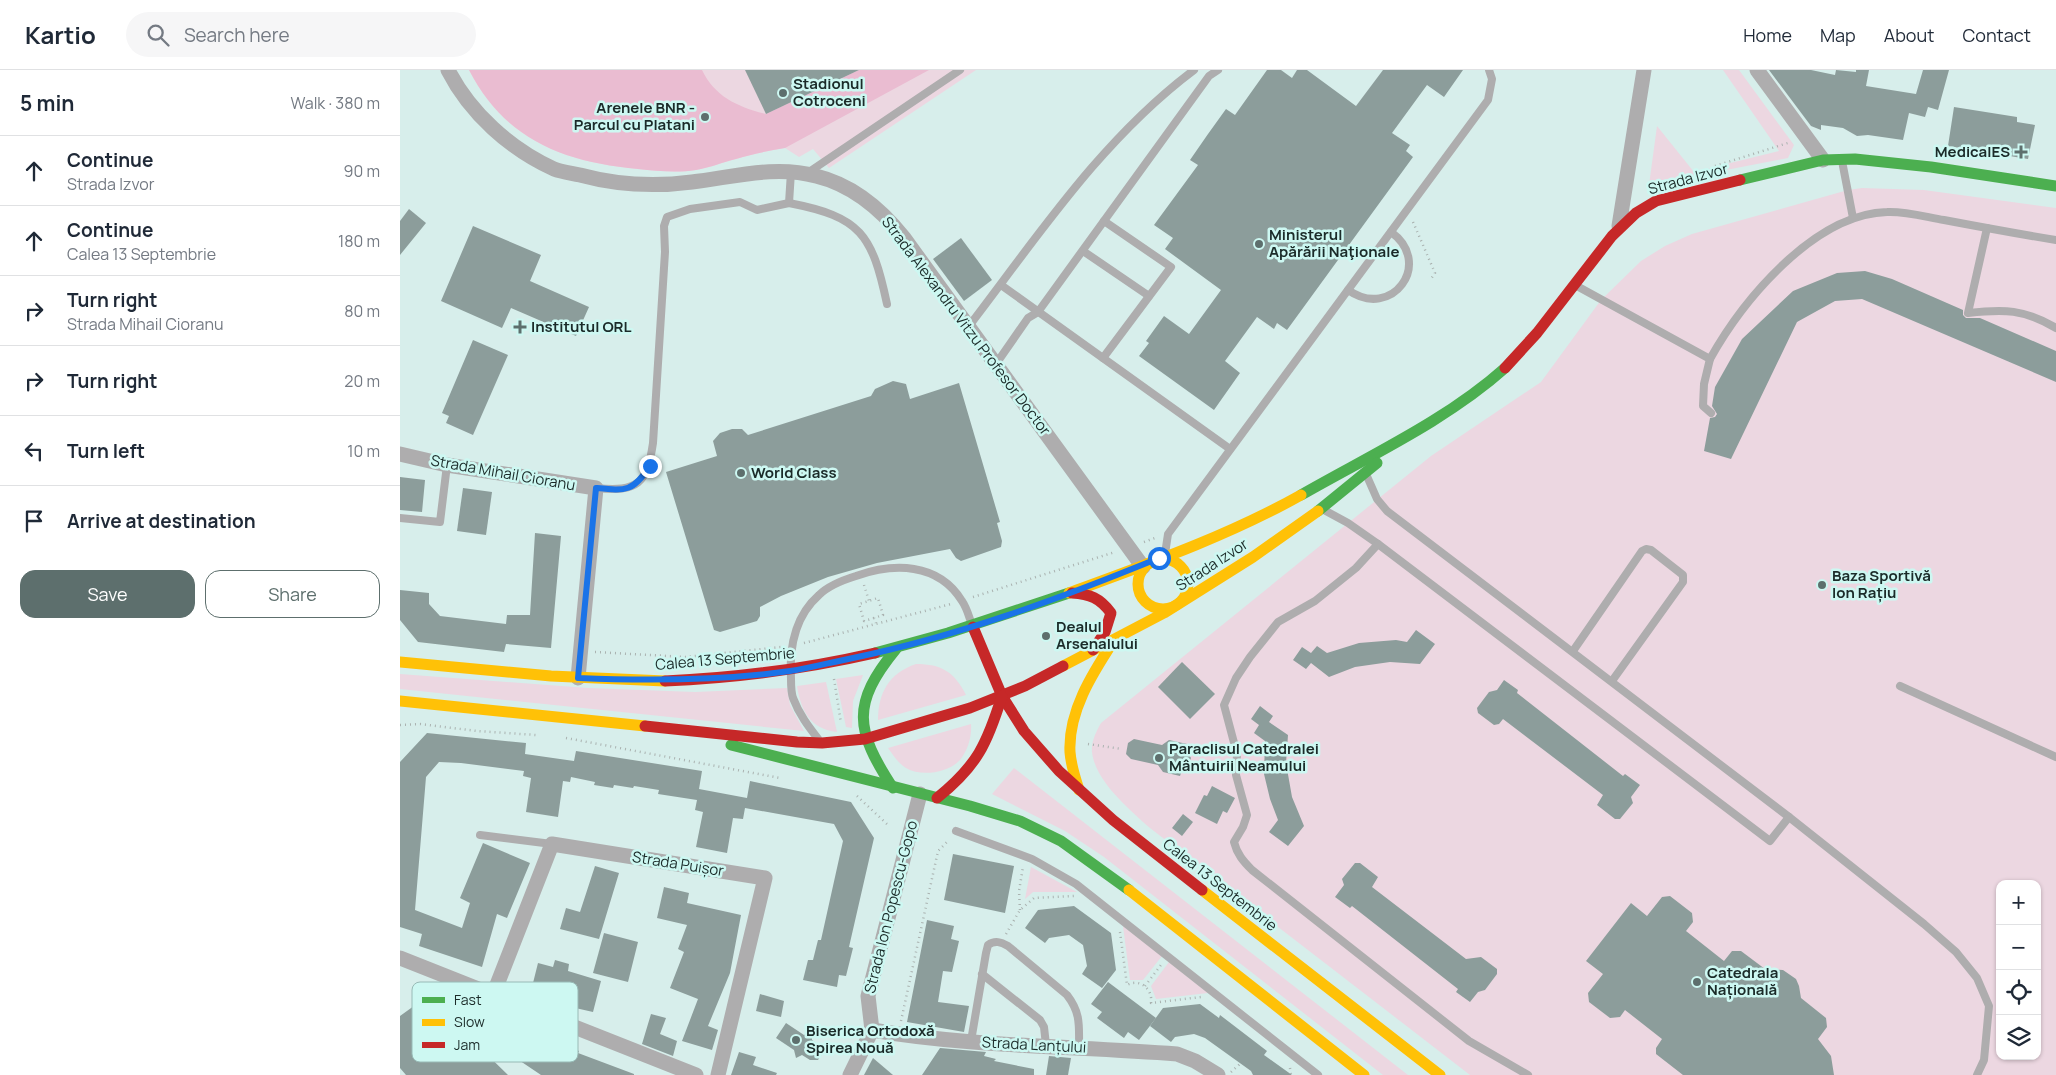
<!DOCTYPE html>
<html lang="en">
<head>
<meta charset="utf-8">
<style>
	body { margin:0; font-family:Manrope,sans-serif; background:#f6f6f7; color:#1f2937 }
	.controls { position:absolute; right:15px; bottom:15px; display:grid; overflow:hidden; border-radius:10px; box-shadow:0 1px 4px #0004 }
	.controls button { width:45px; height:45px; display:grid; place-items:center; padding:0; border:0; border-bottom:1px solid #e0e1e3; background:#fff; color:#1f2937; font:25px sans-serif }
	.stop { position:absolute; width:15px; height:15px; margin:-11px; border:4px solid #1a73e8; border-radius:50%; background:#fff }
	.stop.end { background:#1a73e8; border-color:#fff; box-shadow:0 1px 5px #0008 }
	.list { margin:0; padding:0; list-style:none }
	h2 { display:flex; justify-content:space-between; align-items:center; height:65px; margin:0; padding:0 20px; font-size:21px }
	h2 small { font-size:16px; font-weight:400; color:#747a83 }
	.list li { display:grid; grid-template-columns:32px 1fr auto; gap:15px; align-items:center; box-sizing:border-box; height:70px; padding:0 20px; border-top:1px solid #e0e1e3 }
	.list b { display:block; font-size:19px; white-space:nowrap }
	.list p { margin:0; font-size:16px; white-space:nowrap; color:#747a83 }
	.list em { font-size:16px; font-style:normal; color:#747a83 }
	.actions { display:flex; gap:10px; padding:15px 20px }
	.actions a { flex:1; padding:11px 0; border:1px solid #5d6f6d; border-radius:15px; text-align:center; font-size:18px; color:#5d6f6d }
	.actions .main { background:#5d6f6d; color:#fff }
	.icon { flex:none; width:28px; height:28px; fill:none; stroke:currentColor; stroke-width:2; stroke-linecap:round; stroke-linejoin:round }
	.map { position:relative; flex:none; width:1656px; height:1005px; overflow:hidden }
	header { display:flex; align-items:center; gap:30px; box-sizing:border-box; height:70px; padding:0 25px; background:#fff; border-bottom:1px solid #e0e1e3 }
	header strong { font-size:24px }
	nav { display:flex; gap:28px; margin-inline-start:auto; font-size:18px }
	.search { width:350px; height:45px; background:#f6f6f7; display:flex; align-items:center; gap:12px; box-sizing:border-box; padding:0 18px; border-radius:28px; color:#747a83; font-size:19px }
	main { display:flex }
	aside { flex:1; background:#fff }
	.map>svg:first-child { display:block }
	.green { fill:#ecd7e1; fill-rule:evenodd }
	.forest { fill:#eabcd1 }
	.building { fill:#8c9d9b }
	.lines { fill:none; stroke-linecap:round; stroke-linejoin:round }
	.path { stroke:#aab2b0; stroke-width:2.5; stroke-dasharray:1 4; stroke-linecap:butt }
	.lane { stroke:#aeadae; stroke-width:8 }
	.street { stroke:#aeadae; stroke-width:15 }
	.fast { stroke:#4caf50; stroke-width:11 }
	.slow { stroke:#ffc107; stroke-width:11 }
	.jam { stroke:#c62828; stroke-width:11 }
	.route { stroke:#1a73e8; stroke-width:6 }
	.poi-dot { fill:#5d6f6d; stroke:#cdf8f2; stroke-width:2 }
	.labels { text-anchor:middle; stroke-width:5; stroke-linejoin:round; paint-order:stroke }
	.poi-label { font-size:15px; font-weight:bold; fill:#1b2b29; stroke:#cdf8f2; text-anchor:start }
	.street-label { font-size:15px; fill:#1b2b29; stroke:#cdf8f2 }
	.key { fill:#cdf8f2; stroke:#98bab6; stroke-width:1 }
	.key-label { font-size:14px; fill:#1b2b29 }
</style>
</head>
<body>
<header>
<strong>Kartio</strong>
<div class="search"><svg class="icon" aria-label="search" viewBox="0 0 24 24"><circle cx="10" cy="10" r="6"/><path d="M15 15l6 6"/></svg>Search here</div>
<nav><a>Home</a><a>Map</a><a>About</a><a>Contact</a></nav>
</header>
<main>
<aside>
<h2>5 min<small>Walk · 380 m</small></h2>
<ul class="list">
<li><svg class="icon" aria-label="ahead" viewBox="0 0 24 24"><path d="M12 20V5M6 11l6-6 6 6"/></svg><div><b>Continue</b><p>Strada Izvor</p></div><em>90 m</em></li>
<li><svg class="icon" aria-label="ahead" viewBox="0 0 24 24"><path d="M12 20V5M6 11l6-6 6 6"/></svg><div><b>Continue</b><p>Calea 13 Septembrie</p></div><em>180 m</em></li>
<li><svg class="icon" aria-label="right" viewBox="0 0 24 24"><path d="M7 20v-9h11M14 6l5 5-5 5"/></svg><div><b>Turn right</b><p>Strada Mihail Cioranu</p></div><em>80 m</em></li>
<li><svg class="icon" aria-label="right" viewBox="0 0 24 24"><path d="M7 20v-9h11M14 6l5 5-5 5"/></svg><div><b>Turn right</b></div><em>20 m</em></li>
<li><svg class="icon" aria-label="left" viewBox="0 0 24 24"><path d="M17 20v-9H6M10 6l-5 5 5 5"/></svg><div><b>Turn left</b></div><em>10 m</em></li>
<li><svg class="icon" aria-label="arrive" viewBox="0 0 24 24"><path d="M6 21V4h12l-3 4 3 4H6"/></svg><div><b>Arrive at destination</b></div></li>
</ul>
<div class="actions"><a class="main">Save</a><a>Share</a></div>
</aside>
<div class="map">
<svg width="1656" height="1005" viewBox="0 0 1656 1005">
	<rect width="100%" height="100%" fill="#d7eeeb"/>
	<g class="green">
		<path d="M 69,0 L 576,0 L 429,98 L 413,79 L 399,87 L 385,78 C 368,81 352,84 336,89 C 323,92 309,98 296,100 C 277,103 257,101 238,99 C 164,92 105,70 69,0 Z"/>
		<polygon points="1323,0 1339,0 1394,75 1388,88 1249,115 1257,56 1294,102 1379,81"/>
		<path d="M 1462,118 L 1524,120 L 1656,138 L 1656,1005 L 1070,1005 L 750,758 C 730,740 695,711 692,682 C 691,672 696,662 701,653 L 1031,386 L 1141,312 L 1201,230 L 1241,191 L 1265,176 L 1292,164 L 1448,120 ZM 1600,814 L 1637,814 L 1637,986 L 1600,986 Z"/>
		<path d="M 516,594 C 542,594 554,602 566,625 L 478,650 C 478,623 489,603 516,594 Z"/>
		<polygon points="0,604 188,618 295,622 387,618 390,635 404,661 0,619"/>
		<polygon points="463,605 453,631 452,658 446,657 436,609"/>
		<path d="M 426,612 L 437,662 C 410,659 401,641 397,616 Z"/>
		<path d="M 571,654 C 572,666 568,680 560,690 C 548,703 521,707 506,698 C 498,693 493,685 488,678 Z"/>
		<polygon points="614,698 1008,1005 983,1005 704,787 665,761 592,724"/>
		<polygon points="631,797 677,822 633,822 625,829"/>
		<polygon points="723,856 762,886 743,910 730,910"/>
		<polygon points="769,892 808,923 756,929 751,916"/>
	</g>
	<path class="forest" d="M 69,0 L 302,0 C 315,27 338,37 366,44 L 459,0 L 529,0 L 385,78 C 368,81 352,84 336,89 C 323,92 309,98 296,100 C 277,103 257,101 238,99 C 164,92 105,70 69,0 Z"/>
	<g class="building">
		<polygon points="345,0 459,0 366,44"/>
		<polygon points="867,0 881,0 892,8 897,0 907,0 956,36 983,0 1063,0 1044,27 1027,15 992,63 1010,75 1006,81 1013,87 887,260 877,253 874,259 857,247 825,291 840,303 814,340 739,286 749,273 746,271 764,246 789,264 821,220 765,179 773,168 754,155 798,95 790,90 808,64 826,39 835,45"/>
		<polygon points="1369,0 1411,0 1435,5 1436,0 1456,2 1456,0 1469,0 1466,16 1516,24 1523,0 1549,0 1538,40 1528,37 1525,47 1509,43 1503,70 1468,65 1457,66 1443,58 1421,55 1421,60 1411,56"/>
		<polygon points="1554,37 1617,47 1617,52 1635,55 1628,89 1548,76"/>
		<polygon points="9,139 26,153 0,185 0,151"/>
		<polygon points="73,156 141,185 130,211 189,237 176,266 111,238 102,258 41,231"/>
		<polygon points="561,168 592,210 564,231 533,189"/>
		<polygon points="1465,201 1492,209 1563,240 1563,245 1566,248 1580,248 1656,281 1656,312 1462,229 1435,231 1397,252 1331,389 1304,381 1310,348 1315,347 1317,344 1312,336 1315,317 1342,269 1393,221 1437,203"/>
		<polygon points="73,270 108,285 73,365 46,353 49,346 42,343"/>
		<polygon points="493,311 506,314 510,329 559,313 600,452 597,453 602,471 601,477 561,491 556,488 550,479 477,493 428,507 381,526 360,537 360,546 357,551 320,562 314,560 266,402 317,386 313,371 320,363 332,359 342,359 348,365 471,326 475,319"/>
		<polygon points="0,407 25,410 22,442 0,440"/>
		<polygon points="63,418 92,422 86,465 57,461"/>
		<polygon points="135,463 161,466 151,578 106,574 104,582 18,572 0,550 0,520 29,523 29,534 40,546 106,554 107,545 130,545"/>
		<polygon points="1016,560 1035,574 1020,594 990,592 955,597 929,607 911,593 906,599 893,590 902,577 911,583 917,576 927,583 959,573 996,570 1007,572"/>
		<polygon points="782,592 815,624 790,649 758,617"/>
		<polygon points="1104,610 1118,620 1117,623 1223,706 1225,704 1240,715 1231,727 1233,733 1220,749 1215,749 1197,735 1203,725 1103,649 1099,654 1094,655 1078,643 1077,638 1089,622 1097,620"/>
		<polygon points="860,636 873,646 869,652 888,665 886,693 892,727 904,756 888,776 869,762 878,750 870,729 864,704 865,671 854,663 859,655 851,649"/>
		<polygon points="27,663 126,673 125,684 174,691 176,681 302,701 299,719 347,728 350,711 451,732 474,768 449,877 453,878 446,906 439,905 437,917 403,910 408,890 413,890 418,870 421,870 443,771 434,754 345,738 343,749 333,748 327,783 296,777 303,742 295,740 297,730 258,724 259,720 234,716 233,718 214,715 213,718 194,715 195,712 171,707 170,712 163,711 158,747 126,742 131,708 123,706 124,701 61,693 39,692 26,707 15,840 62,858 70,833 60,828 83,773 130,793 107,848 97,844 82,897 19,876 22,864 0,857 0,692"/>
		<polygon points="734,669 762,675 769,670 787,674 786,679 791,688 789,693 782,700 780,706 763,702 758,695 731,689 726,684 728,673"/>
		<polygon points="812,716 835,728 827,743 823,741 817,754 795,743 804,725 807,726"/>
		<polygon points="783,744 793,752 782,766 772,758"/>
		<polygon points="553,784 614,796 605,843 544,830"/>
		<polygon points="955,793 960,793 978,807 972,817 1066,889 1081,887 1097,899 1097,904 1085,920 1078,922 1070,932 1056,922 1058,919 952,836 950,838 935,827 944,815 942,809"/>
		<polygon points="195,796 219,803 199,869 160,859 166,838 180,842"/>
		<polygon points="264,817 289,823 287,833 341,845 330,903 308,956 318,960 312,980 282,971 298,929 270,918 284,882 278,879 287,855 257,848"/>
		<polygon points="1270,826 1292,843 1293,852 1286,861 1324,891 1332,881 1341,881 1365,899 1383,900 1396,909 1399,916 1401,928 1426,948 1427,957 1418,969 1431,986 1434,1005 1283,1005 1256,984 1256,978 1262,969 1225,940 1220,947 1210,948 1189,932 1188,923 1203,904 1186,891 1231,833 1247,846 1262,827"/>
		<polygon points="674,836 711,863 716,900 702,918 682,904 687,896 683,875 669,865 649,868 645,873 625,858 638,840"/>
		<polygon points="527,850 554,856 551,869 559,871 552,902 543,901 538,932 569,936 564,962 507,952"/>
		<polygon points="204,863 238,872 228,912 193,903"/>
		<polygon points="155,890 169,894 168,901 201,911 193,942 171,937 173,931 145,924 143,934 129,929 138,893 153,897"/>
		<polygon points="708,912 756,948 739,970 728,962 724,968 697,948 702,942 691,934"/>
		<polygon points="42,923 103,949 96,956 134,981 140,972 154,981 161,973 179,981 178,983 234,1004 234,1005 141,1005 71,958 66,964 108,1005 6,1005 0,998 0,946 25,928 29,932"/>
		<polygon points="360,924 384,931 381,947 356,941"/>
		<polygon points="800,934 819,948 820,945 867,981 864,985 892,1005 853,1005 851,1001 805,968 794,964 775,967 771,972 750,956 763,938"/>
		<polygon points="251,944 266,948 260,964 277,971 273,986 242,974"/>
		<polygon points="386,953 404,965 412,960 412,970 419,975 422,984 418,990 410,990 402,985 396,988 394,980 376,968"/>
		<polygon points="540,978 586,982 584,986 596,989 594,991 634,999 634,1005 522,1005"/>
		<polygon points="339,982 356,987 353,995 377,1003 376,1005 331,1005"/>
		<polygon points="649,986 671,988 668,1005 646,1005"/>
		<polygon points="473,988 493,1005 464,1005"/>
	</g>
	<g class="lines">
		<g class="path">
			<polyline points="1315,96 1391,72"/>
			<polyline points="1013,152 1035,203 1031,209"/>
			<polyline points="744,472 755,468"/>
			<polyline points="464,515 469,531"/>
			<polyline points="573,527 715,482"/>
			<polyline points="474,548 464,551 459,534 478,528 483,545 474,548 476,553"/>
			<polyline points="404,573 551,534"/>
			<polyline points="195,582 286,587 381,577"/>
			<polyline points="434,609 441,653"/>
			<polyline points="0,655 20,654 77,661 136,665"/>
			<polyline points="166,668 380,708"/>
			<polyline points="688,674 722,679"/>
			<polyline points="457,726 487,754"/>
			<polyline points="620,840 619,821 623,797"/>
			<path d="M 720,862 L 727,915 C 740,908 753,919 751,933 L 801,927"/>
			<polyline points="606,864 620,840 634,828 674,826"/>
			<polyline points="745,916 761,895"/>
			<polyline points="501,951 538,781 549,770"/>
			<polyline points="890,998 891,1005"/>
			<polyline points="831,1002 841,993"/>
		</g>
		<g class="lane">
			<polyline points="1442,91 1453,148"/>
			<polyline points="406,104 560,0"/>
			<path d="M 389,133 C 461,147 472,164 487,234"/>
			<path d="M 1587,158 L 1568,243 C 1604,239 1624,239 1656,258"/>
			<polyline points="683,181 749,226"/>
			<polyline points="601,215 830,379"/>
			<path d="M 1175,215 L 1310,289 C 1343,230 1414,144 1487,142 C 1505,141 1526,147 1544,150 C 1581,157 1619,164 1656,170"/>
			<path d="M 948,220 C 992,251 1034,193 991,162"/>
			<path d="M 569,256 C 638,166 702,69 794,0"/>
			<polyline points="703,288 771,197 704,151"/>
			<polyline points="1310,289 1304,314 1303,336 1311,343"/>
			<polyline points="596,294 628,248 638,242 809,6 818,0"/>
			<polyline points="966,404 977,429 987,441 1389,747 1524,854 1556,882 1577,908 1589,936 1584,990 1577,1005"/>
			<path d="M 196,418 C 238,422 247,414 253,373 L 265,182 L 264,156 L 267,147 L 290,139 L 340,132 L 357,140 L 389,133 L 391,102"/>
			<polyline points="924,440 948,453 978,474 1370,771 1389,747"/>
			<polyline points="0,448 40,452 47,395"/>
			<path d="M 978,474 L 956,498 L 915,531 L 878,552 L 850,587 L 836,608 L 824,635 L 837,684 L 836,705 L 847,745 L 843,757 L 834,772 C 837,784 843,791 852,800 L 1069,971 L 1128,1005"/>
			<polyline points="765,484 768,464 1088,30 1092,9 1089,0"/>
			<polyline points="1173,581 1242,481 1246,479 1251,480 1283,505 1283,512 1212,611"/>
			<polyline points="1500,616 1656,687"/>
			<path d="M 419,670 C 408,656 399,644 393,628 C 391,622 391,615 391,609 C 389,578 394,547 419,525 C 429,515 443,510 456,506 C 493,493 538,492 562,531 C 567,538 569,547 572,555"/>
			<polyline points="556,761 632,789 676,814 918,1005"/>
			<polyline points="80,765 152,774"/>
			<polyline points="582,904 640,950 644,957 646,975"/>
			<path d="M 571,971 L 586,883 L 588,875 C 595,870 601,872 608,876 L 667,925 C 681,943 679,956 679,977"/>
		</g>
		<g class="street">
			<path d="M 48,0 C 70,43 110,79 154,99 C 162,102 171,103 180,105 C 217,115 254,117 292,112 C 334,107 375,95 416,106 C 453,115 481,139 504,168 L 743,497"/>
			<polyline points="1357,0 1423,90"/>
			<polyline points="1219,156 1244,0"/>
			<polyline points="0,384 47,395 196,418 178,608"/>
			<polyline points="0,888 296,1005"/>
			<polyline points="93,925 152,774 365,808 318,1005"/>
			<path d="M 472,960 C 572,977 675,976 777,984 L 795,991 L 818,1005"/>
			<polyline points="450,1005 472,960 468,926 520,724"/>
		</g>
		<g class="fast">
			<polyline points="1340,110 1423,90 1455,89 1531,97 1656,116"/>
			<path d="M 901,425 C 969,386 1047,350 1105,298"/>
			<polyline points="918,441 977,393"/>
			<polyline points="475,583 548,563 669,523"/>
			<polyline points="331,675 570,736 620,751 661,771 729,820"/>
			<path d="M 493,718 C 455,660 451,634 496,579"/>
		</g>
		<g class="slow">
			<circle cx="763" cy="514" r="25"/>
			<path d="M 669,523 C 748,494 828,466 901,425"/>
			<polyline points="0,592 151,606 265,611"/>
			<polyline points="663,596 764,543 853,487 918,441"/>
			<polyline points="0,631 245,656"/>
			<path d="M 679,720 C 675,707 671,696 670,682 C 668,642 692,604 713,572"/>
			<polyline points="729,820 964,1005"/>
			<polyline points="802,820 1040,1005"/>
		</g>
		<g class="jam">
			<polyline points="1105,298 1137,263 1212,166 1236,143 1256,131 1340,110"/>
			<path d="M 672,523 C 690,524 700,528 711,543 L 705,562 L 693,580"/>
			<polyline points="573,557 602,626 624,661 659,701 713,750 802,820"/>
			<path d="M 265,611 C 336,608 405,599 475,583"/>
			<polyline points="245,656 397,672 422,673 465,669 570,638 625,616 663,596"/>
			<path d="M 537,728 C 577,696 587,674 602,626"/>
		</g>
	</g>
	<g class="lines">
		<path class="route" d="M 250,396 C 233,422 226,421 196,418 L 178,608 C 249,611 319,611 390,601 C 411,598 432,592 453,588 C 558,566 659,529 759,488"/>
	</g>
	<g class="poi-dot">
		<circle cx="383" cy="23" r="5"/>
		<circle cx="305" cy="47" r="5"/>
		<path d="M1618.5 74.5h5v5h5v5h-5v5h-5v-5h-5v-5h5z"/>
		<circle cx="859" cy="174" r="5"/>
		<path d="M117.5 249.5h5v5h5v5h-5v5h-5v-5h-5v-5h5z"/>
		<circle cx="341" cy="403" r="5"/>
		<circle cx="1422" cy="515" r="5"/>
		<circle cx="646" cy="566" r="5"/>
		<circle cx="759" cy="688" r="5"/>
		<circle cx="1297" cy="912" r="5"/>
		<circle cx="396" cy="970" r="5"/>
	</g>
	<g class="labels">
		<g class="poi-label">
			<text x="393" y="19">Stadionul<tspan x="393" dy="17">Cotroceni</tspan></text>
			<text x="295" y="43" text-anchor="end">Arenele BNR -<tspan x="295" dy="17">Parcul cu Platani</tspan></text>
			<text x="1610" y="87" text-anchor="end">MedicalES</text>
			<text x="869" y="170">Ministerul<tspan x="869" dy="17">Apărării Naţionale</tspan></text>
			<text x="131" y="262">Institutul ORL</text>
			<text x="351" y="408">World Class</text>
			<text x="1432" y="511">Baza Sportivă<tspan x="1432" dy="17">Ion Rațiu</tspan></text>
			<text x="656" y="562">Dealul<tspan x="656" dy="17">Arsenalului</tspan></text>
			<text x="769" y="684">Paraclisul Catedralei<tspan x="769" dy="17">Mântuirii Neamului</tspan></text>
			<text x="1307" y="908">Catedrala<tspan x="1307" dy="17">Națională</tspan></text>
			<text x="406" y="966">Biserica Ortodoxă<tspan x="406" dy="17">Spirea Nouă</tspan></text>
		</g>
		<g class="street-label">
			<text transform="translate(1288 109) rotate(-15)" y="5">Strada Izvor</text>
			<text transform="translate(566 256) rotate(53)" y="5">Strada Alexandru Vitzu Profesor Doctor</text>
			<text transform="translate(103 403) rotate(10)" y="5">Strada Mihail Cioranu</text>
			<text transform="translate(812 495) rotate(-33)" y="5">Strada Izvor</text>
			<text transform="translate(325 589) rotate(-5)" y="5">Calea 13 Septembrie</text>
			<text transform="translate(278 794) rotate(9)" y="5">Strada Puișor</text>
			<text transform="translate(820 815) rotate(38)" y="5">Calea 13 Septembrie</text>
			<text transform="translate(491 837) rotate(-76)" y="5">Strada Ion Popescu-Gopo</text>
			<text transform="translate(634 975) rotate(3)" y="5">Strada Lanțului</text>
		</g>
	</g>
	<rect x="12" y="912" width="166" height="80" rx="8" class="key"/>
	<rect x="22" y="927" width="23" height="6" fill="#4caf50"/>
	<rect x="22" y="949" width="23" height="7" fill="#ffc107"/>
	<rect x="22" y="972" width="23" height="6" fill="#c62828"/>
	<g class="key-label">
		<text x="54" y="935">Fast</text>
		<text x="54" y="957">Slow</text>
		<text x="54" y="980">Jam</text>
	</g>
</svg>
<div class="controls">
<button>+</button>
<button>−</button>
<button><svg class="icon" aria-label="locate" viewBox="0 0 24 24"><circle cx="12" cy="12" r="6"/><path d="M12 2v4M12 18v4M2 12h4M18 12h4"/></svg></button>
<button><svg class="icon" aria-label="layers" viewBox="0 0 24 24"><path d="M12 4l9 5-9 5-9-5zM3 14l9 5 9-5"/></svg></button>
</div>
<div class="stop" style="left:759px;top:488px"></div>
<div class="stop end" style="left:250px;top:396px"></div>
</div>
</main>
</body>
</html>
